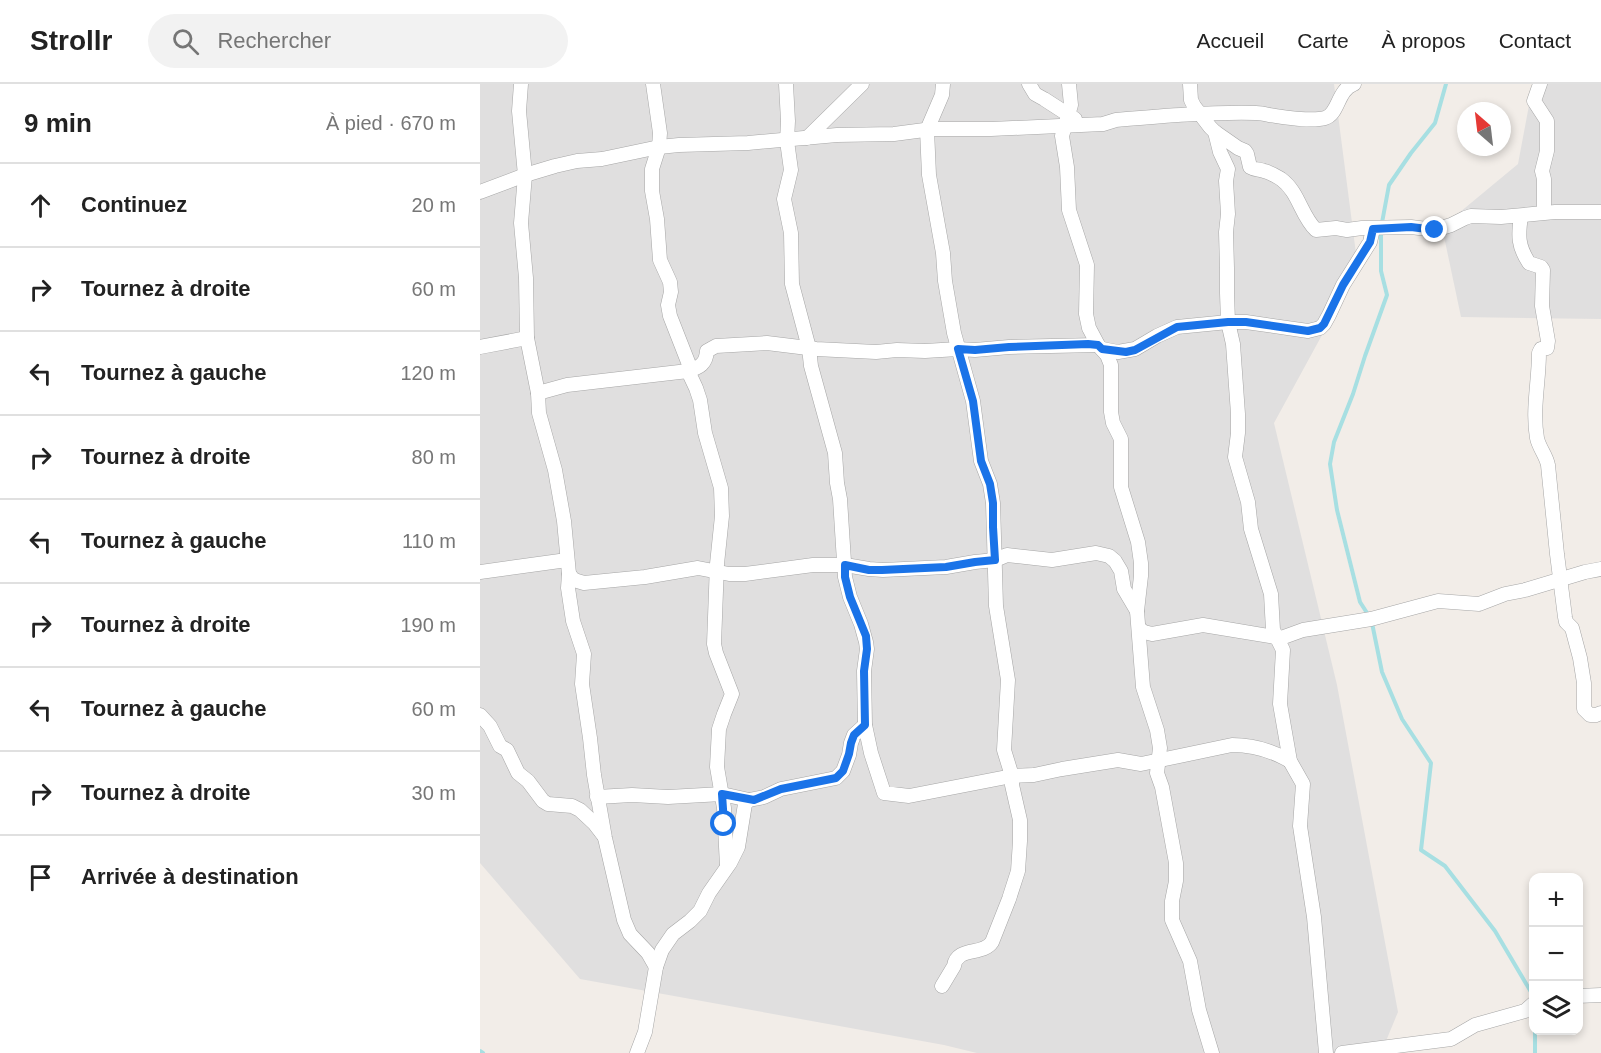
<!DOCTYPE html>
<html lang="fr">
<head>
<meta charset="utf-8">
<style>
	body { margin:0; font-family:Arial,sans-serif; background:#f2f2f2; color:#222 }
	.controls { position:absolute; right:18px; bottom:18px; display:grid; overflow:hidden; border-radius:12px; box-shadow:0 3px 9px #0003 }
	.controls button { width:54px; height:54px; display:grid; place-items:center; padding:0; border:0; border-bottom:2px solid #e0e0e0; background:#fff; color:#222; font:30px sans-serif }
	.compass { position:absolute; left:977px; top:18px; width:54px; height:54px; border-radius:50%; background:#fff; box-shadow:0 3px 9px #0003; rotate:332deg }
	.stop { position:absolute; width:18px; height:18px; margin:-14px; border:4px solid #1a73e8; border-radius:50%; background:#fff }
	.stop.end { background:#1a73e8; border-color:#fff; box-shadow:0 2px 6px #0008 }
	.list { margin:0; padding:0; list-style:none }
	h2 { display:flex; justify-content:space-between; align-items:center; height:78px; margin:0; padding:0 24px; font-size:26px }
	h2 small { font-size:20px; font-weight:400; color:#767676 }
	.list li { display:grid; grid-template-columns:39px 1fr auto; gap:18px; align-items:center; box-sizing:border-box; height:84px; padding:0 24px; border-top:2px solid #e0e0e0 }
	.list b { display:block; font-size:22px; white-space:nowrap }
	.list em { font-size:20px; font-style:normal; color:#767676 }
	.icon { flex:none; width:33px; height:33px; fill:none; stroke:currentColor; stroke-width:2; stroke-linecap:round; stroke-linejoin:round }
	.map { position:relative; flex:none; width:1121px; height:969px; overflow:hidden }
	header { display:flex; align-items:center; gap:36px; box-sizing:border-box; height:84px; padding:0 30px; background:#fff; border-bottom:2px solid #e0e0e0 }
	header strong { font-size:28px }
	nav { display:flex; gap:33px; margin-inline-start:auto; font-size:21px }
	.search { width:420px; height:54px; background:#f2f2f2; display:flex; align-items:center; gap:15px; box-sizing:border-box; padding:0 21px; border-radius:33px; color:#767676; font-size:22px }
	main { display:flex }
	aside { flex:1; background:#fff }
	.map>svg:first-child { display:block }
	.residential { fill:#e0dfdf }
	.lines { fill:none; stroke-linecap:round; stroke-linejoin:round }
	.stream { stroke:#a7dfe2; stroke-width:4 }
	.minor-casing { stroke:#a6a6a6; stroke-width:15 }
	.minor { stroke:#fff; stroke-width:14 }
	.route { stroke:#1a73e8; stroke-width:8 }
</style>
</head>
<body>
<header>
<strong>Strollr</strong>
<div class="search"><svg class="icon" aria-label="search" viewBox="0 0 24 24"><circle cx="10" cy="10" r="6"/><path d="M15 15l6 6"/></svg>Rechercher</div>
<nav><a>Accueil</a><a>Carte</a><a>À propos</a><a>Contact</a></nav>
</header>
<main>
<aside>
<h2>9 min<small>À pied · 670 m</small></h2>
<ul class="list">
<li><svg class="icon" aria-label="ahead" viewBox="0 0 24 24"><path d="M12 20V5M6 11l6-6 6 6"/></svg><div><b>Continuez</b></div><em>20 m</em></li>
<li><svg class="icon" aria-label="right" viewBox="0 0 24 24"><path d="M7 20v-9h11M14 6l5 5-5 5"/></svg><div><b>Tournez à droite</b></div><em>60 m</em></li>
<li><svg class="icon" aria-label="left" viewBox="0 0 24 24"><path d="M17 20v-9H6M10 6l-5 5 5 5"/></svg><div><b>Tournez à gauche</b></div><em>120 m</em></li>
<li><svg class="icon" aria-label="right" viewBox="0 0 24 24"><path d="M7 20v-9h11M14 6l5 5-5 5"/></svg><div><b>Tournez à droite</b></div><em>80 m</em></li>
<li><svg class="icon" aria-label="left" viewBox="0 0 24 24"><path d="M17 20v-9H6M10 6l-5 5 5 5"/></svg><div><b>Tournez à gauche</b></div><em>110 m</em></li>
<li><svg class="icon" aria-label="right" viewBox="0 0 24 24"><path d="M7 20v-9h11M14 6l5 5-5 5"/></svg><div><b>Tournez à droite</b></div><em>190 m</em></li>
<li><svg class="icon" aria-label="left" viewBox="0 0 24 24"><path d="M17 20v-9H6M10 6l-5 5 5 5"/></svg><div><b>Tournez à gauche</b></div><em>60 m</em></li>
<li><svg class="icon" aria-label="right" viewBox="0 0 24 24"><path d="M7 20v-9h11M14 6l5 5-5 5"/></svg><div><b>Tournez à droite</b></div><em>30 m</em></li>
<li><svg class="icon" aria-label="arrive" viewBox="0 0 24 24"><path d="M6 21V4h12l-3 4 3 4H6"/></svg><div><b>Arrivée à destination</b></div></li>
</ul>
</aside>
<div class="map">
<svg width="1121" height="969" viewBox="0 0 1121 969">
	<rect width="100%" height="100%" fill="#f2ede8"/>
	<g class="residential">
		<polygon points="0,0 854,0 878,185 794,339 857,601 918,928 901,969 497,969 464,961 100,895 0,779"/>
		<polygon points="1053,0 1121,0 1121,235 981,233 962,143 1038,80"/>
	</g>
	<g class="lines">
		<g class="stream">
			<polyline points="889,532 880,518 857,426 850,380 854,358 873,310 885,272 907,211 901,187 901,144 909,101 931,69 955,39 966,0"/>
			<polyline points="892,539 902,588 922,635 951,679 941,766 965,782 1015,847 1054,913"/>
			<polyline points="0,967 3,969"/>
			<polyline points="1055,969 1055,946"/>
		</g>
		<g class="minor-casing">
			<g id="minor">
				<polyline points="41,0 39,27 45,91 41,139 46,194 47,254 58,309 59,329 75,386 84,437 89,490 88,504 93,537 104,570 102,600 110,654 114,691 125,754 144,836 150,850 168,869 176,883"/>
				<polyline points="173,0 180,49 179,63 172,85 172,107 177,135 180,176 190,198 191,208 188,221 190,232 208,278 210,283 208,287 216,304 220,316 225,349 241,404 242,432 237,480 234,560 236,569 252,610 244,630 239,645 237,683 244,724 247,782"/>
				<path d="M 306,0 L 308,37 L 307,57 L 311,86 L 304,115 L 311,149 L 312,200 L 329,264 L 331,282 L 355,369 L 357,399 L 360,415 L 365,493 L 370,513 L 381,540 L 386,558 L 387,565 L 384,587 L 385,641 L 391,669 L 404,709 L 429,712 L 532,692 L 554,691 L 582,685 L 638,676 L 661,680 L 752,661 C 774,661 791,666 810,677"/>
				<polyline points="549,0 555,10 564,15 595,35"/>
				<polyline points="589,0 591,21 582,52 587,83 589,126 607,181 606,230 609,244 618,261 627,271 631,281 631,328 633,339 641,355 641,403 658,458 661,479 661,492 657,527 663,603 677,646 680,664 677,689 682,703 696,779 696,797 692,817 692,836 710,877 719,926 732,969"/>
				<polyline points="710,0 711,16 714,22 730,43 735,48 740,68 748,85 746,97 748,130 746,148 747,184 747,209 748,238 753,260 758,330 758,349 755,373 768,418 771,445 791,510 793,546 803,566 800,620 810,677 823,700 820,742 834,833 846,969"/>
				<polyline points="1060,0 1054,17 1067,37 1067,67 1062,87 1064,95 1064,128"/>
				<path d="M 735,48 L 758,64 L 765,67 L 767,70 L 770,83 C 775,86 779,85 784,87 C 790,88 796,92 801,95 C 819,108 821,132 836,146 L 856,144 L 867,146 L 882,144 L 931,143 L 955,146 L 971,141 L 985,134 L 991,132 L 1021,133 L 1075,128 L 1121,128"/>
				<polyline points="327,54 382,0"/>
				<path d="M 0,108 L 45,91 L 75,82 L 97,77 L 122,75 L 179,63 L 199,61 L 268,59 L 357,51 L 414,50 L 452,45 L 511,45 L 623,40 L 636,36 C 683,32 729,28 776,29 C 780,29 785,30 789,31 C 804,33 831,38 845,34 C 859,30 857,6 874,0"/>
				<path d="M 1041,132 C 1038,152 1038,162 1049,179 L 1061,183 L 1063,186 L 1062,222 L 1068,257 L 1067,264 L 1061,265 L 1059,269 C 1059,297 1052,326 1057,354 C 1059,364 1066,371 1068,381 L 1077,470 L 1085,533 L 1086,538 L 1092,544 L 1100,574 L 1104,599 L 1104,625 L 1110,631 L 1116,631 L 1121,629"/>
				<polyline points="0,263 47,254"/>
				<polyline points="622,265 638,268 655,265 677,252 697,243 748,238 766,238 828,247 840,244 844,240 849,231 863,201 890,158 893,145"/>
				<path d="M 58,309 L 87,301 L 208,287 C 220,283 226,280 227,267 L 236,262 L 287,259 L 336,265 L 396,268 L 417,266 L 445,267 L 478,265 L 495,266 L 529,263 L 618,261"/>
				<polyline points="0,488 87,476"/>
				<polyline points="89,490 94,496 104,499 165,493 218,484 249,490 265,490 333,481 365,481 389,485 403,486 466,483 495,478 515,476 527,471 572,476 616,469 629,472 635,477 641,487 644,505 657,527"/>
				<polyline points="660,545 664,548 672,550 723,541 801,554 823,546 891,535 958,517 999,520 1025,510 1045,506 1105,488 1121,485"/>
				<polyline points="0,631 10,642 20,662 27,666 38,689 48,697 63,717 68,720 92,722 100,726 114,739 124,752"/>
				<polyline points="117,713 152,711 188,713 242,710 269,716"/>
				<path d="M 462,902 L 474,882 C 477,862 503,872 512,858 L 529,815 L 538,787 L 540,757 L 540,736 L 532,701 L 532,692 L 524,666 L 528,596 L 516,522 L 513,419 L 510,400 L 501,377 L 493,317 L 474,249 L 465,197 L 463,169 L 449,91 L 447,46 L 462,11 L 463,0"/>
				<polyline points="1098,912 1121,911"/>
				<polyline points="157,969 165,948 176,883 182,866 193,850 210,837 220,827 229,809 250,779 258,763 265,720 269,716 284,713 301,705 356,694 363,687 369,671 371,659 374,651 385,641"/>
				<polyline points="862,969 971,955 995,941 1045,927 1054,919"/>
			</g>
		</g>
		<use href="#minor" class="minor"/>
	</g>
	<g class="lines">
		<polyline class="route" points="244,740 242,710 274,716 301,705 356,694 363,687 369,670 371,659 374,651 385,641 384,587 387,565 386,552 370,513 365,493 365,481 389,486 402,486 466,483 495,478 515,476 513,443 513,419 510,400 501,377 493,317 478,265 495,266 529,263 608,260 618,261 622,265 646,268 655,266 697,243 748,238 766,238 828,247 840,244 844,240 863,201 890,158 893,145 931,143 955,146"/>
	</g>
</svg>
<div class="controls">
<button>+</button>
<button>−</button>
<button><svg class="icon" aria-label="layers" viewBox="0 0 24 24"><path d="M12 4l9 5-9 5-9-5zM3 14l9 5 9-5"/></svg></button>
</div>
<svg class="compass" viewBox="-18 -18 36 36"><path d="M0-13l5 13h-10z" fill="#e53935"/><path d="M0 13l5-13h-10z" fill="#767676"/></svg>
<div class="stop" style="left:244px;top:740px"></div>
<div class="stop end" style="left:955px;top:146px"></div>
</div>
</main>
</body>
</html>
